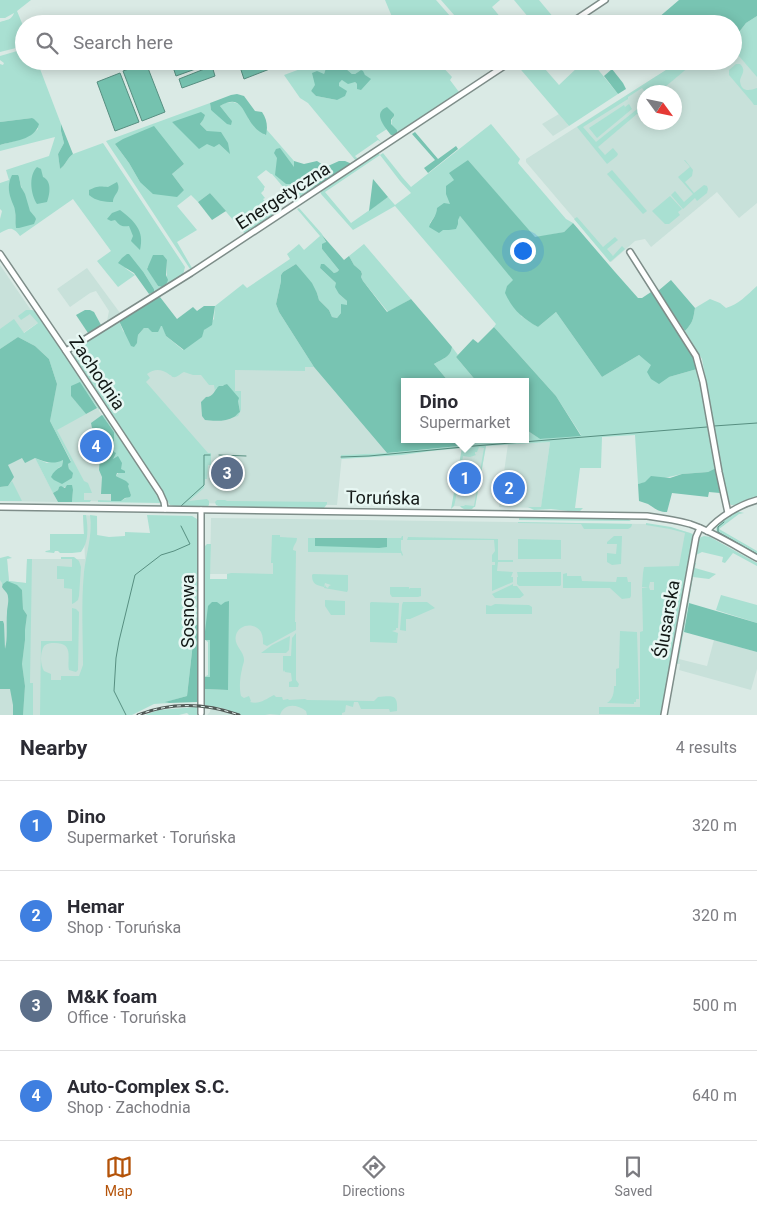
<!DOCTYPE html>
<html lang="en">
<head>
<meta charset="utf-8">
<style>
	body { margin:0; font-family:Roboto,sans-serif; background:#f2f2f3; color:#2b2b33 }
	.compass { position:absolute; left:637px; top:85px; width:45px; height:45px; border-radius:50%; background:#fff; box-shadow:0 2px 12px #0003; rotate:123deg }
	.you { position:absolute; left:522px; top:250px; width:18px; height:18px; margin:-12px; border:4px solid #fff; border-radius:50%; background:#1a73e8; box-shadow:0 0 0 8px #1a73e833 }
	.badge { display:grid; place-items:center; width:32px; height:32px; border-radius:50%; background:#b45309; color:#fff; font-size:16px; font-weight:700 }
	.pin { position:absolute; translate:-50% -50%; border:2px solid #fff; box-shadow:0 1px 5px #0006 }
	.popup { position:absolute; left:401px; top:378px; width:128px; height:65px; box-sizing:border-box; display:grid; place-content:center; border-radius:0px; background:#fff; filter:drop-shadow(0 1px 4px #0005); font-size:16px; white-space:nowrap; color:#7c7c81 }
	.popup b { font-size:19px; color:#2b2b33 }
	.popup::after { content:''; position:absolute; left:50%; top:100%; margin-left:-10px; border:10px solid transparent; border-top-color:#fff }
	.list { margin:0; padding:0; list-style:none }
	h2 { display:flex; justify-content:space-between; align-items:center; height:65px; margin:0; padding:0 20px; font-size:21px }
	h2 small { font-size:16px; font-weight:400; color:#7c7c81 }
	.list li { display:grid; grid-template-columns:32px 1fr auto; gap:15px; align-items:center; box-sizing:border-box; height:90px; padding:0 20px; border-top:1px solid #e1e1e2 }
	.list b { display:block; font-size:19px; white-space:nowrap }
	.list p { margin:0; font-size:16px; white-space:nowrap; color:#7c7c81 }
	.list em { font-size:16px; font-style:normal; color:#7c7c81 }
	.icon { flex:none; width:28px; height:28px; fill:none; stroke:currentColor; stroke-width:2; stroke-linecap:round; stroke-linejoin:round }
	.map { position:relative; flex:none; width:757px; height:715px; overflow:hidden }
	.search { position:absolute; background:#fff; box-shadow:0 2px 12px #0003; left:15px; right:15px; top:15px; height:55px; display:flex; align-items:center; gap:12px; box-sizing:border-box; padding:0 18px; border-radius:28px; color:#7c7c81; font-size:19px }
	.sheet { height:425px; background:#fff }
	nav { display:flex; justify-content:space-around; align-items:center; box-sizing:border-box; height:70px; border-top:1px solid #e1e1e2; background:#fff; font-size:14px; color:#7c7c81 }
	nav a { display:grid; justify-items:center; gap:2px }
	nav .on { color:#b45309 }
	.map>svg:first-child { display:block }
	.built { fill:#c8e1da; fill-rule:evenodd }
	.green { fill:#a9e0d2; fill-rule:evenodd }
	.forest { fill:#78c4b2 }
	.water { fill:#75c2af; stroke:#578f81 }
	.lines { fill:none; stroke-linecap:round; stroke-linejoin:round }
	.stream { stroke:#578f81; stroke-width:1 }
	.minor-casing { stroke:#7e8d89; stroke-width:8 }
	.minor { stroke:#fff; stroke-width:5 }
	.rail-casing { stroke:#515a57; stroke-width:3 }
	.rail { stroke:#e7f7f3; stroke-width:1; stroke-dasharray:4; stroke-linecap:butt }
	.labels { text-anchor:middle; stroke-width:5; stroke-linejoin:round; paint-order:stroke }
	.street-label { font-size:18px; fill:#121816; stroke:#e7f7f3 }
</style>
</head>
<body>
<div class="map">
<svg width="757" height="715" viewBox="0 0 757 715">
	<rect width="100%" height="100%" fill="#daeae5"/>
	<g class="built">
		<path d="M 733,47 L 757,75 L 757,203 L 739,218 L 717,192 L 651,247 L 645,239 L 635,241 L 611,262 L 526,162 L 526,159 L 655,77 L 683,61 L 733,61 ZM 644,92 L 674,92 L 674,122 L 644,122 Z"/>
		<polygon points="559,114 569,126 553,136 542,124"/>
		<polygon points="0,265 39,322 0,349"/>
		<polygon points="87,268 120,313 107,321 109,311 96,291 90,293 70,307 57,289"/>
		<polygon points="132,367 314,367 387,453 342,455 337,505 186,503"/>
		<polygon points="72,371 112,430 111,502 84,501 84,486 37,395"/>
		<polygon points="550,442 541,508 499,507 508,444"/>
		<polygon points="486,446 475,507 452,506 462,448"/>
		<polygon points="22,457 35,458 58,502 0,501 0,487 8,486 8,465"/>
		<polygon points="83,515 97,516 99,640 95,715 0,715 0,574 7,559 9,581 26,583 27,559 85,559"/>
		<polygon points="211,518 646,524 668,527 691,533 660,715 207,715 210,712 211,700 228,707 229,574 210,574"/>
		<polygon points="714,640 757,652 757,669 751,690 679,670 680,664 678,664 679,659 707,666"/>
	</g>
	<g class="green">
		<path d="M 0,0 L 31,0 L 17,11 L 24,28 L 24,46 L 0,52 L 0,22 C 6,20 12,20 14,13 L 5,18 L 0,18 Z"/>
		<polygon points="385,0 436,0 457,24 395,24"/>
		<polygon points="441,0 500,0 492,7 506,24 462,24"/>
		<polygon points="514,0 539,0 559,24 534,24"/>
		<polygon points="757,16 757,77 733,49 733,38 736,36 746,23"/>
		<path d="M 24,49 L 24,61 L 37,61 L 61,124 L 61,131 L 64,143 L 58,154 L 60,169 C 66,165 67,158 73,154 L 103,143 L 185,267 L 183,275 L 166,285 C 168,279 166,268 167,260 L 148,267 L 147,268 L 158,286 L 162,287 L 154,292 L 154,289 L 144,273 L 125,268 L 135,275 L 118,287 L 97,261 L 111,251 L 73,199 L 20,236 C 12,226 10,228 0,233 L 0,219 L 2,211 L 0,209 L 0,183 L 9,180 L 6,170 L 49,156 L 55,137 L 0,151 L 0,145 C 14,141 27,139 38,129 L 32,118 L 0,122 L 0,64 L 3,65 L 4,63 L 0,60 L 0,56 ZM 19,177 C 21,189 26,200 30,212 L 16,225 L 15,209 Z"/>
		<path d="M 322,61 L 441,61 L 439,63 L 452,77 L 450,80 L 459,92 L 395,135 L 397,133 C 392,127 389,123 394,116 L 382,122 L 387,129 L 376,136 L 381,142 L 378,140 L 355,156 L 359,160 L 356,161 L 308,103 L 300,98 L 284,75 ZM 327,65 L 345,68 L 352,74 L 355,74 L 361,70 L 365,75 L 357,84 L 355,82 L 342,80 L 339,83 L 337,100 L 316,96 L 311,91 L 324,74 Z"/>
		<polygon points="521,61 538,61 559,85 579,66 575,61 591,61 618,94 569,126 516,64"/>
		<polygon points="680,61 696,61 659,92 645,92 642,88 628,97 628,99 583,127 596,142 636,110 644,104 644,108 598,147 605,155 613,148 618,154 617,156 607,164 577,127"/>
		<path d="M 736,64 L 740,64 C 747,71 741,74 740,81 C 741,92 749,91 757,88 L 757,105 L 754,105 L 752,102 L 729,75 L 729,70 Z"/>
		<path d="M 233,102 L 242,105 L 249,120 L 265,135 L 267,130 L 294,161 L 294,168 L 280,149 L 277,158 L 286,184 L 295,184 L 316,187 L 295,201 L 272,174 L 271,174 L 266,170 L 257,177 L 265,187 L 264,188 L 264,190 L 261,193 L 265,198 L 263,199 L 276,213 L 245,234 L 210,193 L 198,202 L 191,195 L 177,206 L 197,230 L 177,242 L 192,268 L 190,269 L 106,141 L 210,103 L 211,110 L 232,121 L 220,106 L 225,103 ZM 203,120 L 200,124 L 229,153 L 219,144 L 207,143 L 172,122 ZM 115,144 L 184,164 L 172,174 L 184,190 L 140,182 L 129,163 Z"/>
		<polygon points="629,104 632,109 597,138 589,128 624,105 625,107"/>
		<path d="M 491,124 L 520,159 L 518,163 L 566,219 L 573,223 L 564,232 L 535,238 L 468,160 L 454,180 L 451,204 L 437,213 L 430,223 L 443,230 L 449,230 L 460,216 L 514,280 L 521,316 L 538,327 L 556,312 L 602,377 L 639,355 L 669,377 L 697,369 L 716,468 L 708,472 L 682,474 L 638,484 L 635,435 L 602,437 L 601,468 L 580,468 L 575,508 L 583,508 L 580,511 L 568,511 L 551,509 L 534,510 L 528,507 L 541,507 L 550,442 L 486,446 L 475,507 L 474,507 L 472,509 C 467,510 463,510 460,506 L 464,506 L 465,505 L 474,506 L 484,448 L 479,447 L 477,452 L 475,452 L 475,454 L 476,455 L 470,457 L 463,456 L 455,502 L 454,506 L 451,509 L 462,448 L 431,451 L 402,455 L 341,459 L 341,455 L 387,453 L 469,445 L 466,439 L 525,439 L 525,429 L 540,439 L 581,435 L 556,396 L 494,327 L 496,324 L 395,206 L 353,230 L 321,194 L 320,191 L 378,153 L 380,155 L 383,153 L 403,178 L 411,187 ZM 380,155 L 400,181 L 411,193 L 395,205 L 388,197 L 351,223 L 325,192 Z"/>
		<polygon points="682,160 685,160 693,170 692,176 685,182 694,193 704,185 707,186 708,189 707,193 697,201 695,198 683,209 671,195 675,191 684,202 693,194 678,177 690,167 684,160"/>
		<polygon points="612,170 647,211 643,214 607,174"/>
		<polygon points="670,196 682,209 678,212 680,215 669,224 665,224 652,211"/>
		<path d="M 299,208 L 322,234 L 326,243 L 324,244 L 322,249 L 339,270 L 337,272 L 334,273 L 323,264 L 320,268 L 336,283 L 339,294 L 347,301 L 347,306 L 341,305 L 341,313 L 337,318 L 332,317 L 329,310 L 319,300 L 317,293 L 296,264 L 283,272 L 281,275 L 281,281 L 276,304 L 279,312 L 314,367 L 305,367 L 305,371 L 235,370 L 235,391 L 241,391 L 241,410 L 238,416 L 235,417 L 240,411 L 238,401 L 227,384 L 223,386 L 216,388 L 215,391 L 214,385 L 209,385 L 201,375 L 193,375 L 184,372 C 181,373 177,378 173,377 C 172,377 171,375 170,375 C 162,369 155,368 147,374 L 150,378 L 146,382 L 208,453 L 211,453 L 211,465 L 208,465 L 207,479 L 205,479 L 204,488 L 189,501 L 207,499 L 209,501 L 209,505 L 208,506 L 174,506 L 170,505 L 75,360 C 74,354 74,351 78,347 L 119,321 L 123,331 L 137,343 L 138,335 L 144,328 L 148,328 L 157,332 L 161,326 L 163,326 L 166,336 L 183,350 L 204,330 L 214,319 L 215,306 L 243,284 L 247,288 L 290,259 L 287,254 L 299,244 L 304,250 L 320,236 L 297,209 Z"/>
		<polygon points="577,217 603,247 615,237 618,240 607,249 613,256 622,246 625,249 610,262 574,219"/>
		<polygon points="364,244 411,299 388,312 363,281 361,277 362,274 361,271 354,265 349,256"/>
		<path d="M 757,286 L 757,497 C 749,500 739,506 731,505 L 727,500 L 702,359 L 685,331 C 693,322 693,320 695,308 L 710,299 L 720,303 L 726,308 C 739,304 747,295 757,286 Z"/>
		<polygon points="26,310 32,310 35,311 100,407 99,410 80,383 71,396 86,414 57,430 84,481 88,483 92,493 84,493 84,500 91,500 90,502 72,502 73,490 66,487 59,487 58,490 53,493 35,458 47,463 63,459 62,466 58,468 69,469 68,464 71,461 50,421 57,384 49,359 35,346 18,337 0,349 0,329 14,319 24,333 38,323 30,314 21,320 18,316"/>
		<path d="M 452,347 L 458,355 L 456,357 L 477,382 L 449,382 L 434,364 C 442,359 451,357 452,347 Z"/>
		<path d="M 102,415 L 106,415 L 159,496 L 160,503 L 98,502 L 98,500 L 121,501 L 131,495 C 128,486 125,480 116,476 L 121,469 L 113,461 L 114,432 Z"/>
		<polygon points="12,481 22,501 0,501 0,487 8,486"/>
		<polygon points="217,500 225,500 227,501 327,502 327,504 324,508 221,507 216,505 215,502"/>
		<path d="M 736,511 L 744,513 L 739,514 L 719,529 L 757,551 L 757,555 L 718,534 C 716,531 716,529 717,525 Z"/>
		<path d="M 83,515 L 86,515 C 88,528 89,541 81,552 L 72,553 L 60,553 L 58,551 L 55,551 L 54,553 L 45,552 L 46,551 L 50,550 L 50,534 L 84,534 Z"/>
		<path d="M 90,515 L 97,516 L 97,535 L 109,537 L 125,536 L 125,532 L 150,533 L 147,515 L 192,516 L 197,519 L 198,525 L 198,625 L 195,625 L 187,696 L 166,702 L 169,703 L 154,704 L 132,715 L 40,715 L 41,641 L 72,641 L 72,608 L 76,609 L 79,612 L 78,670 L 76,672 L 69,670 C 67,658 74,643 55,643 C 50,643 48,643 44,646 C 40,653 40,664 44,671 L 51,674 L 51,680 L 61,680 L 61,676 L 79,676 L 83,665 C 83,634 81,603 84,572 C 86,554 93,534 90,515 Z"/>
		<polygon points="519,517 628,519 631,521 519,520"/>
		<path d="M 518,522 L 632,524 C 632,527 630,528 628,529 L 584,529 L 581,524 L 518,523 Z"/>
		<polygon points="646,523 671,527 693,534 662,715 599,714 599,707 640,707 640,632 643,631 642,588 649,587 650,590 654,590 654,582 650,582 649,587 642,587 643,573 644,567 679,566 685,533 670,529 646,525"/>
		<path d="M 272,535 L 280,535 L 280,537 L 297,538 C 297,543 293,545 293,550 L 296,551 L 295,622 L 296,622 L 296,630 L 267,646 L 263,644 C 263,640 263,636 261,632 C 255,622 239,624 236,635 C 233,646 245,651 244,661 C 244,662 242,668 242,669 C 240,677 239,688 241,696 L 244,698 L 249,696 L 251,701 L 250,702 C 259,705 266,699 274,695 L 276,697 L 282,697 L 283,700 L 288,699 L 289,700 L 305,699 L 307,700 L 374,701 L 378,697 C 393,696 398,694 397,711 L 390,712 L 389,709 L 361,709 L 358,702 L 354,702 L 353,707 L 346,705 L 345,712 L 342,713 L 342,715 L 307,715 L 306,711 C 297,704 284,703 280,715 L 270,714 L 265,715 L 241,715 L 222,708 L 204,705 L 204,677 L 208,675 L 208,642 L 204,639 L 205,546 L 207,544 L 211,544 L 210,579 L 227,579 L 227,574 L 231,573 L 273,574 L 273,563 L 271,563 ZM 210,640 L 228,690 L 205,689 L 210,677 Z"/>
		<polygon points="402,536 403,536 403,540 401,540 401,550 403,555 402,556 401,553 308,552 308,538 315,538 315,545 387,547 387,538 401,538"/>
		<polygon points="614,536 622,536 621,564 612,565 607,562 607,553 616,554 617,544 607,544 607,542"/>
		<polygon points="704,536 710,537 757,563 757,566 733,553 725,563 722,562 723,557 702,552 696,555 695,563 696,563 695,568 716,574 709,579 693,577 678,664 675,662 697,542 699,538"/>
		<polygon points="408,537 498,539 498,560 513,560 513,562 498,562 497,571 513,572 511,577 513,577 513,582 492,591 492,565 495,565 495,562 492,562 492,555 495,551 494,540 407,540"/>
		<polygon points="518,539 561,540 561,559 518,559"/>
		<polygon points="8,556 12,558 7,559 9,581 26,583 27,559 32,559 30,683 33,683 33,715 23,715 25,686 22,664 25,640 25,630 27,615 23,609 22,590 3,584 2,587 2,583 0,580 0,558"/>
		<polygon points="61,557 74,557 79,561 81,567 79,596 78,600 74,603 72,604 72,589 64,588 64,579 57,579 57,566 72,567 72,559 61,559"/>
		<polygon points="517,572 561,572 561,585 560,586 519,586 517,584 517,577 518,577"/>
		<path d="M 313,574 L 348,575 L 348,590 L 347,592 L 324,588 L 325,585 L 326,587 L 328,588 L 329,586 L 331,585 L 325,583 L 324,587 C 316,585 312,584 312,575 Z"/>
		<polygon points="563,574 567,573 567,576 581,576 582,581 616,582 617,577 627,577 628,582 631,582 631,596 630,598 622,599 610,588 563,588"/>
		<polygon points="513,584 513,586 517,586 524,595 520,598 495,598 492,594"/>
		<polygon points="390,587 409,587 409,589 410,588 421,588 421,596 418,597 392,597 390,594"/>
		<polygon points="721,595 757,605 757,623 716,610"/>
		<polygon points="325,600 345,601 345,615 331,615 325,606"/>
		<polygon points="371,602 399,603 398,628 396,628 396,630 392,631 398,633 397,643 370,642 370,603"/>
		<polygon points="403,602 427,602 435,608 410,619 406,619 406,631 400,630 402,605"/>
		<polygon points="495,604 529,605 532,607 532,614 486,614 486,605 491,606"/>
		<path d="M 620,631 L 637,632 L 639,699 L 636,699 L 636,702 L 634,702 L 634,704 L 607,703 C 613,699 614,693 614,686 L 616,686 L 616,669 L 619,668 Z"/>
		<polygon points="296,633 296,680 299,684 298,687 289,687 289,682 292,681 291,673 285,672 284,670 283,672 283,656 291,656 292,638"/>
		<polygon points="290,636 289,650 286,653 261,653 272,645"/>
		<polygon points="197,707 197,715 189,715 187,713 179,715 145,715 158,710"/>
	</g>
	<g class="forest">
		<polygon points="679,0 757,0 757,16 746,23 736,36 733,38 733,24 651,24"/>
		<polygon points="329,63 345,68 352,74 355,74 361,70 363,71 365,75 371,79 361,90 357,89 357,84 355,82 348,84 342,80 339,83 339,86 347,91 345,96 337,100 316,96 311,91 315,85 312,73 317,71 324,74 327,65"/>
		<polygon points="612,69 623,83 626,89 618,94 604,76"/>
		<path d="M 237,94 L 244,96 L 255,111 L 262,112 C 267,119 268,127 266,135 C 258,132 252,125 248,118 C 241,105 237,96 220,106 L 232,121 L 231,125 L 227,124 L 211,110 L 210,103 L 231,95 Z"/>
		<path d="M 387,107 L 394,114 L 394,116 L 391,120 L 391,124 L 397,130 L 397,133 L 395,135 L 391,135 C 385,127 372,113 387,107 Z"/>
		<polygon points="201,112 205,115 203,120 200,124 207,131 221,132 228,143 230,154 219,144 214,147 207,144 199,149 172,122"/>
		<path d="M 32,118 L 34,119 L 39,124 C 35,140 13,141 0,145 L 0,122 Z"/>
		<path d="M 61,124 L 73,154 C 67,158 66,165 60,169 L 58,154 L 64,143 L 61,131 Z"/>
		<polygon points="154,126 184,164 172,174 184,190 177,197 153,194 140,182 129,163 115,144 123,139"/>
		<polygon points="415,132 438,159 456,146 458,149 428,173 424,168 435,160 412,134"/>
		<polygon points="280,148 294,167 294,161 304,164 317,161 323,165 328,166 339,161 345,161 352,164 316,187 295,184 286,184 275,175 277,158 274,153 276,149"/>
		<path d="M 468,160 L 535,237 L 564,232 L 573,223 L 615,272 L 638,298 L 642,298 L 651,292 L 691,353 L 696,362 L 697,369 L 669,377 L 659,384 L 651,379 L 647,372 L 651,365 L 639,355 L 602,377 L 556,312 L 538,327 C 521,317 513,310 505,293 L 507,286 L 513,280 L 460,216 L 458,220 L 458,224 L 456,229 L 449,230 L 443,230 L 439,233 L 429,227 C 431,220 437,216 437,208 L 444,203 L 450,204 L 446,194 L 446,186 L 454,180 L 449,173 Z"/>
		<path d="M 37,167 L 41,169 L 43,177 C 52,181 50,194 47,202 L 37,204 C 31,195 28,176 37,167 Z"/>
		<path d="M 12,175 L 18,175 L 19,177 L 21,187 L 25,194 L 30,211 L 35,217 L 36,219 L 34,224 L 19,228 L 16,228 C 15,222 16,216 15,211 C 15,207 12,203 11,199 C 8,190 8,183 12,175 Z"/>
		<polygon points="373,179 388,197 369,211"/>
		<path d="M 117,182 C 122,192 113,194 113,202 C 104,202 96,201 89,195 L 89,190 C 97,186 99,186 108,187 Z"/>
		<polygon points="210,193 226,211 212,220 198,202"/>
		<path d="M 120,210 C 134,221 145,230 140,250 L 131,241 L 133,236 L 129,226 C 122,227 120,226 115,220 L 111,221 L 107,219 L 112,213 Z"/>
		<path d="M 322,235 L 344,260 L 349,256 L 354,265 L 361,271 L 362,274 L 361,277 L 363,281 L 387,312 L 411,299 L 452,347 C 451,357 442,359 434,364 L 449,382 L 405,382 L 405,439 L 466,439 L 469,445 L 387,453 L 314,367 L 279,312 L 276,304 L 281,281 L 281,275 L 283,272 L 296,264 L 312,283 L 317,293 L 319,300 L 329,310 L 332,317 L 337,318 L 341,313 L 341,304 L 347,305 L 347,301 L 339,294 L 335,287 L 336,283 L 320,268 L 321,264 L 324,264 L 334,273 L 337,272 L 339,270 L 322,249 L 322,244 L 326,242 Z"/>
		<polygon points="127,254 129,254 144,273 154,289 154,292 149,294 134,273 118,263 122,258"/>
		<polygon points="153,255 163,255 167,260 166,275 168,280 166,285 162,287 158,286 147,269"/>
		<path d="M 671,280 L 695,308 C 693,320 693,322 685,331 L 658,291 Z"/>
		<polygon points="160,297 177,319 193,307 197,311 204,306 215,306 212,325 204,330 202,337 184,350 166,336 162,326 161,326 158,332 152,332 148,328 144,328 138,335 137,343 134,347 131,346 119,321 150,301"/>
		<polygon points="85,310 90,310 94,312 101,325 88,333 76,315"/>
		<polygon points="494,327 556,396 581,436 540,439 525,429 525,382 477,382 456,357 473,339 478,343"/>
		<path d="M 18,337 L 35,346 L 49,359 L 57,384 L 50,421 L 71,462 L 68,464 L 69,469 L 73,473 L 72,478 L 62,484 L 54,480 L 51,477 C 53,472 57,469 62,466 L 63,460 C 53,465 45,462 35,458 L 25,463 L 22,458 L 8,465 L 14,477 L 8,486 L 0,487 L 0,349 Z"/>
		<polygon points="80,382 97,408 86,414 71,396 71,386"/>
		<path d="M 227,384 L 239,398 L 238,401 L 240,412 C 239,412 235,417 234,417 C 226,422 213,421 205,420 L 202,416 L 201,402 L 206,397 C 214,397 214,390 219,386 L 223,386 L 224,385 Z"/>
		<polygon points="102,415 114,432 114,452 116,453 113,459 118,456 122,463 121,469 125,471 125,473 117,473 116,476 126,481 129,484 128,486 131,495 130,497 125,498 121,501 111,501 111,494 101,494 102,477 99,470 100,456 108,456 108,438 94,438 91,423"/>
		<path d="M 716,468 L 720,493 L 709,492 L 708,497 L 672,493 L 667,512 C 657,512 655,508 648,504 C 645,503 642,502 639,501 L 638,484 L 645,482 L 651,476 L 670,478 L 682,474 L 708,472 Z"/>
		<polygon points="67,485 72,485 73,490 72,502 58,502 53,493 58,490 59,487 61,486 65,488"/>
		<polygon points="315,538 387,538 387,547 379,548 315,546"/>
		<path d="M 7,581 L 17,585 L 22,590 L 23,609 L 27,615 L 25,630 L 25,640 L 22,664 L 25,686 L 23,715 L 13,715 L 13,705 L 10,689 L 0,689 L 0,621 L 3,621 L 4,624 L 5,649 C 8,638 6,625 7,613 C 7,608 9,602 8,597 C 8,592 4,591 2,587 L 3,584 Z"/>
		<polygon points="229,601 228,690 205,689 205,677 210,677 210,640 204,640 208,606 212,602 217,602 221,605 225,602"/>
		<polygon points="689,603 757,623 757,652 684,632"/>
		<polygon points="195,625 198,625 197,702 169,703 165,702 187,696"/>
	</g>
	<g class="water">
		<polygon points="171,61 199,61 201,67 176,76"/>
		<polygon points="238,61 278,61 280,65 244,79"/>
		<polygon points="146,63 165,112 142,121 123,71"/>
		<polygon points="212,66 215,76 182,88 179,79"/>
		<polygon points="120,73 139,122 115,131 97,82"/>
	</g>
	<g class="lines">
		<g class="stream">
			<polyline points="714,426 757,423"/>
			<polyline points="219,455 246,456"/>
			<polyline points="341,457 369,456 474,446 707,427"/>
			<polyline points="181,506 204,485 204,455 210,455"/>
			<polyline points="724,522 718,527 718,532 757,554"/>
			<polyline points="126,715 114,691 116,658 119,641 135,575 161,555 174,551 190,544 181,526"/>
		</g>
		<g class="minor-casing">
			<g id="minor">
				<polyline points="569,24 605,0"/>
				<polyline points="630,252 696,356 703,382 719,472 728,513"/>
				<polyline points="0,254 66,351 160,493 164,502 165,509"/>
				<polyline points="66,351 191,273 512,61"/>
				<path d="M 0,507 L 647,516 C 662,518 676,520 690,524 C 714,532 735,546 757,558"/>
				<path d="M 707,531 C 719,517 739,505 757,500"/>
				<polyline points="201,713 201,510"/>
				<polyline points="664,715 696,537 700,528"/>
			</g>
		</g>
		<use href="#minor" class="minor"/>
		<g class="rail-casing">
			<path id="rail" d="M 138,715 C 171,702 205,703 239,715"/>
		</g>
		<use href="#rail" class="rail"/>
	</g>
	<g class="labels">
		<g class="street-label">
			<text transform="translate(283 196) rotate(-33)" y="6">Energetyczna</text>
			<text transform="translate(97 373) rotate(56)" y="6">Zachodnia</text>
			<text transform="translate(383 498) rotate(1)" y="6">Toruńska</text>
			<text transform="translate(188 611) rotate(-90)" y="6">Sosnowa</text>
			<text transform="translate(667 619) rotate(-80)" y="6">Ślusarska</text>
		</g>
	</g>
</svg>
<svg class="compass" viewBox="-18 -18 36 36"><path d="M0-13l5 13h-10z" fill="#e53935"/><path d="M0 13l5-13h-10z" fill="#7c7c81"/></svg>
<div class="you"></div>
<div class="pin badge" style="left:465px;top:478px;background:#3f7fe0">1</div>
<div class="popup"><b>Dino</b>Supermarket</div>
<div class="pin badge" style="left:509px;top:488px;background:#3f7fe0">2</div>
<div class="pin badge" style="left:227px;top:473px;background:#5c6f8a">3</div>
<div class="pin badge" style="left:96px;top:446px;background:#3f7fe0">4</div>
<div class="search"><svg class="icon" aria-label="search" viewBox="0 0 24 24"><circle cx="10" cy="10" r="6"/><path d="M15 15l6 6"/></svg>Search here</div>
</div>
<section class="sheet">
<h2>Nearby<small>4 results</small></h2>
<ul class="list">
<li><span class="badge" style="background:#3f7fe0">1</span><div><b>Dino</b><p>Supermarket · Toruńska</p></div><em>320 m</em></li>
<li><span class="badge" style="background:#3f7fe0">2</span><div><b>Hemar</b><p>Shop · Toruńska</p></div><em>320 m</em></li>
<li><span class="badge" style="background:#5c6f8a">3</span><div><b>M&amp;K foam</b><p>Office · Toruńska</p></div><em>500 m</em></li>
<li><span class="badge" style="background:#3f7fe0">4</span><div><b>Auto-Complex S.C.</b><p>Shop · Zachodnia</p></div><em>640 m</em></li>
</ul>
</section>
<nav>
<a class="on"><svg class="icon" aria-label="map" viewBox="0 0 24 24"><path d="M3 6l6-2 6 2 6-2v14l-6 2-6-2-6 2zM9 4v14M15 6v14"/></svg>Map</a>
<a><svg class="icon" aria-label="directions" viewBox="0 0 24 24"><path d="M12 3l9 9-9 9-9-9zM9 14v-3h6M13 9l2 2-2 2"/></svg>Directions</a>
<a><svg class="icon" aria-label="saved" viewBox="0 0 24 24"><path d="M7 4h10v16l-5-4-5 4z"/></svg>Saved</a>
</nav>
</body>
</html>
